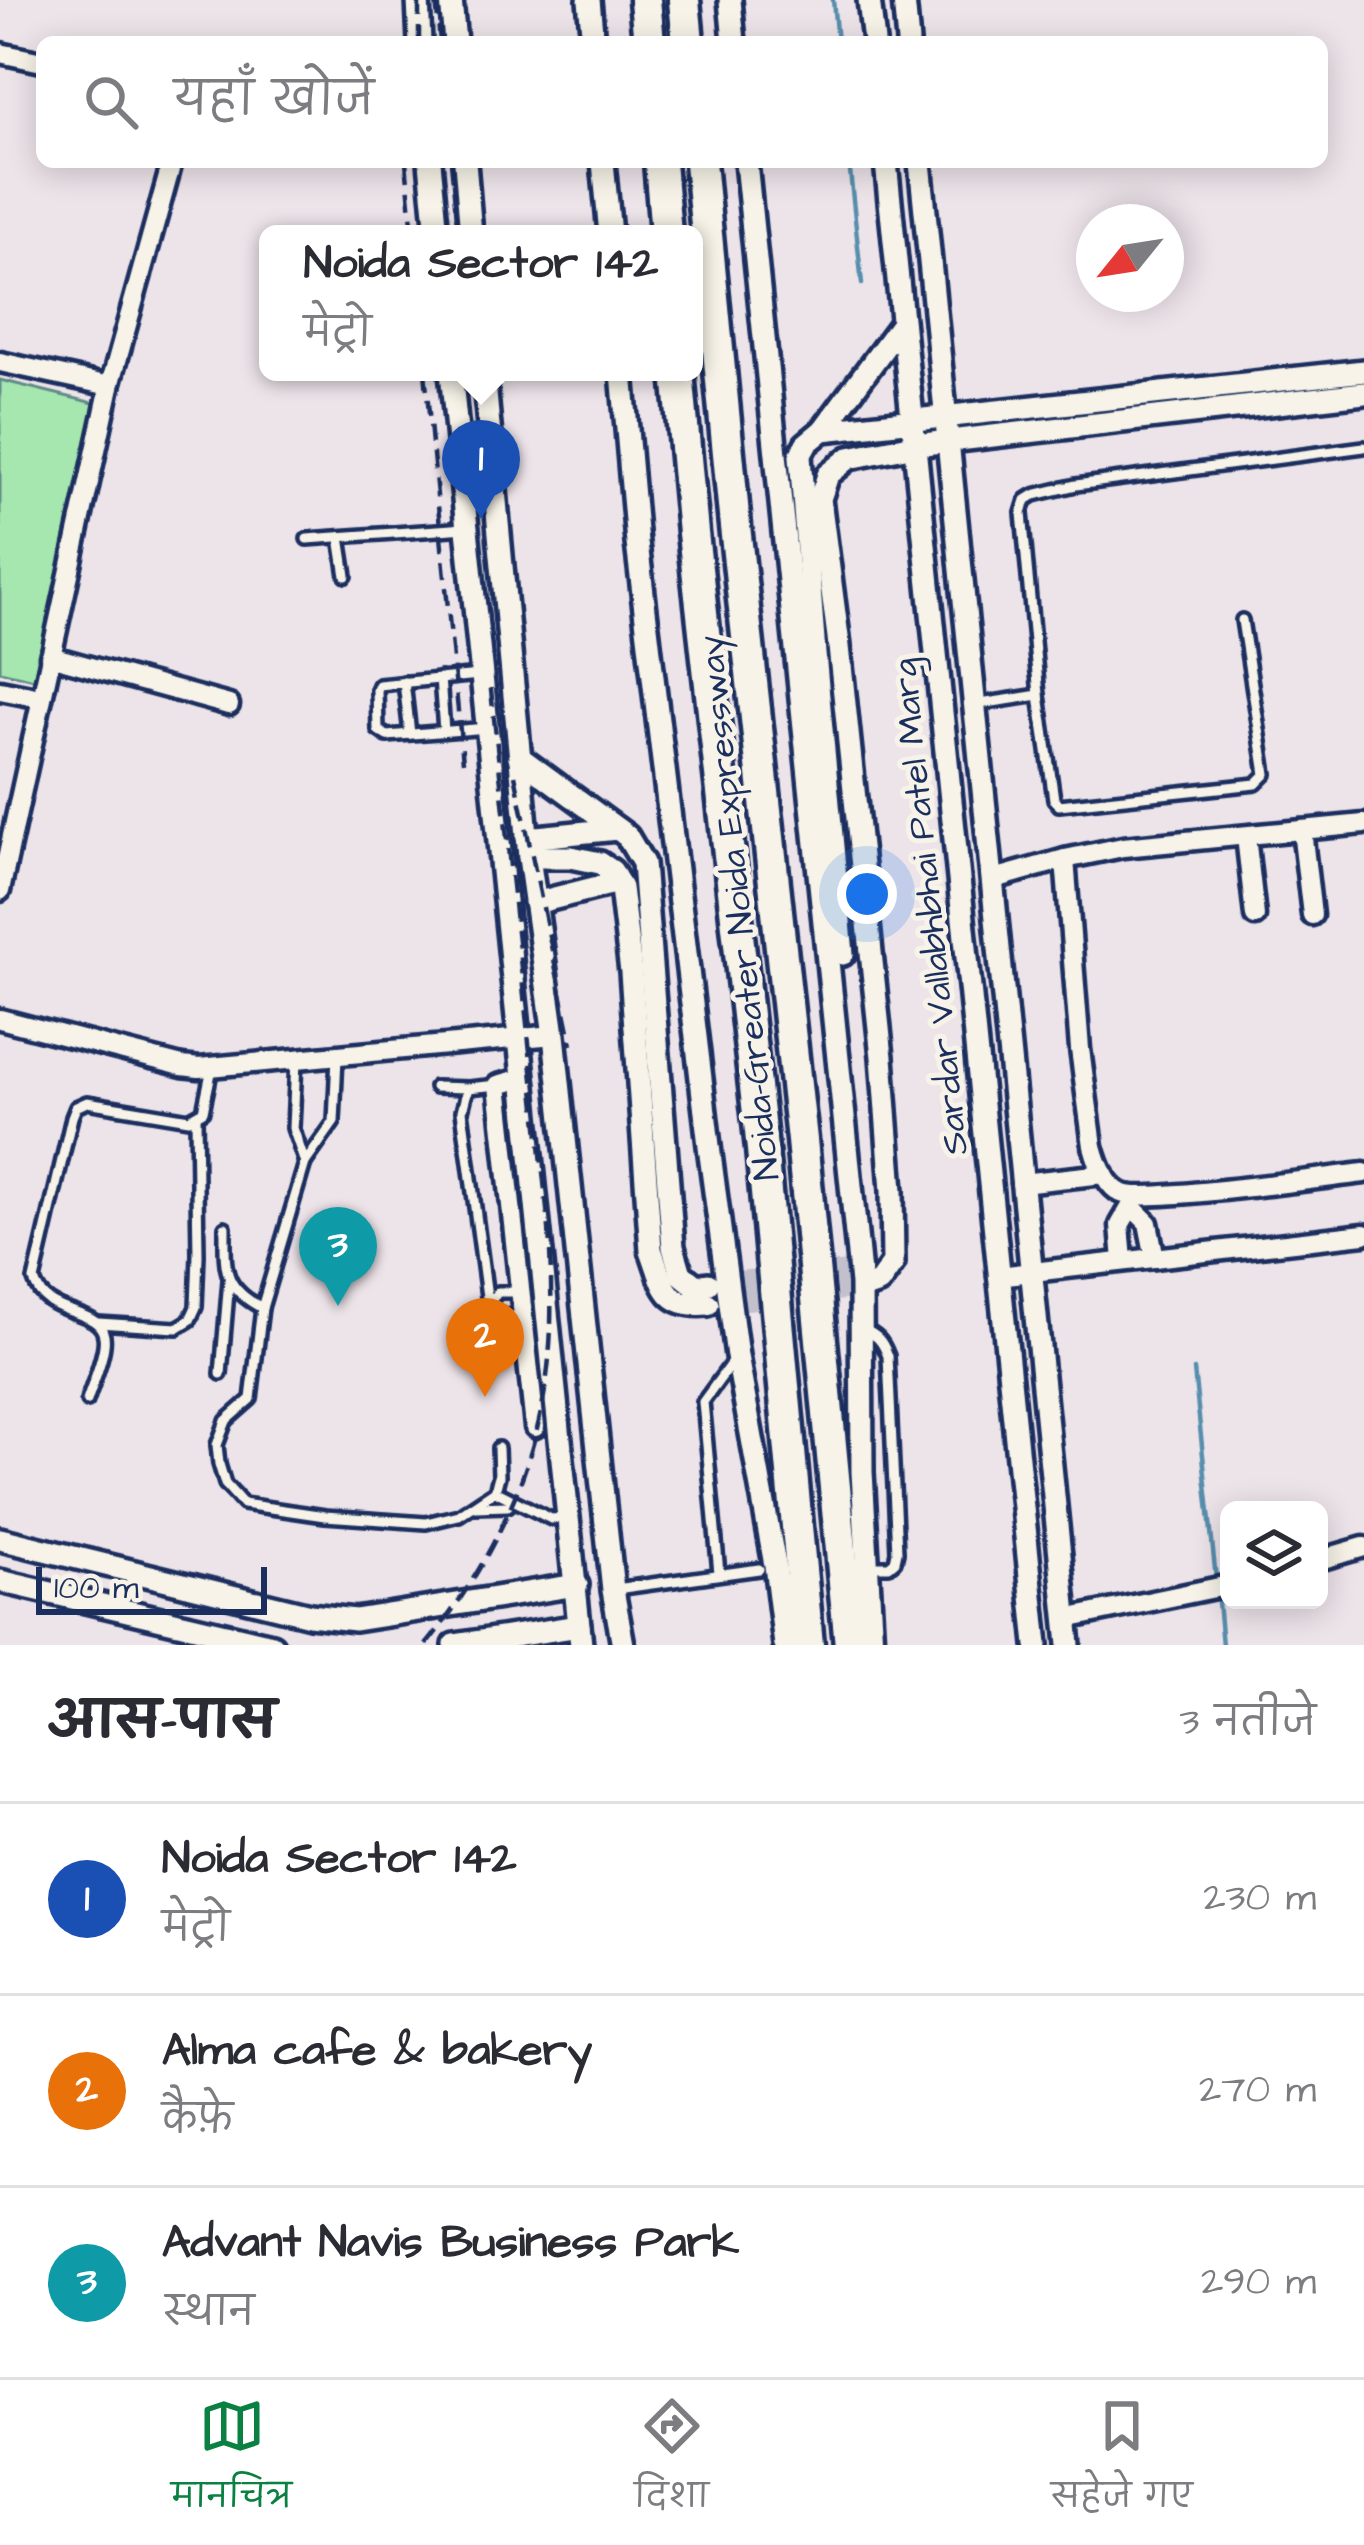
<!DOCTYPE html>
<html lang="hi">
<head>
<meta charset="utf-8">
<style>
	body { margin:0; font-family:"Architects Daughter","Playpen Sans Deva",sans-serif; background:#f2f2f3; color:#2b2b33 }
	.controls { position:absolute; right:36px; bottom:36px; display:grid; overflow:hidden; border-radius:18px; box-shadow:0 6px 30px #0003 }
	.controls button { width:108px; height:108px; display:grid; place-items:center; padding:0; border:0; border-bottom:3px solid #e1e1e2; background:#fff; color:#2b2b33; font:60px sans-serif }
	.compass { position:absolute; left:1076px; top:204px; width:108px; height:108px; border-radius:50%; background:#fff; box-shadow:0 6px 30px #0003; rotate:240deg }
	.scale { position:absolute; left:36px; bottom:30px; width:231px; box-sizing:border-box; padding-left:12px; border:6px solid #1b2f5e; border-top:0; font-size:33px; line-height:42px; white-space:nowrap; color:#1b2f5e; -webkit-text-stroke:9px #f7f3e8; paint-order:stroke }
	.you { position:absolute; left:867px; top:894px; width:42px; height:42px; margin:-30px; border:9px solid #fff; border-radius:50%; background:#1a73e8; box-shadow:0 0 0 18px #1a73e833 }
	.badge { display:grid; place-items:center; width:78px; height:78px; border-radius:50%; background:#0b8043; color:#fff; font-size:39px; font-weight:700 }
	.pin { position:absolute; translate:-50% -99px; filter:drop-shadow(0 3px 6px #0008) }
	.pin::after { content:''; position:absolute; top:63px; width:42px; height:36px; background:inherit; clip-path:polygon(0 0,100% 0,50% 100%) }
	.popup { position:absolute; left:259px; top:225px; width:444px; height:156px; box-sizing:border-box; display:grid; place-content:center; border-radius:18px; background:#fff; filter:drop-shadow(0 3px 9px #0005); font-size:39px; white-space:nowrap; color:#7c7c81 }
	.popup b { font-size:45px; color:#2b2b33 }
	.popup::after { content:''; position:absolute; left:50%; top:100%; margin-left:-24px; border:24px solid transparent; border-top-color:#fff }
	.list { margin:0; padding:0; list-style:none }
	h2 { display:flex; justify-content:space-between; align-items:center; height:156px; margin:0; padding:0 48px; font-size:51px }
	h2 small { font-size:39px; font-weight:400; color:#7c7c81 }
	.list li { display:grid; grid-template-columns:78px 1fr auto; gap:36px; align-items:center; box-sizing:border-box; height:192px; padding:0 48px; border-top:3px solid #e1e1e2 }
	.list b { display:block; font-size:45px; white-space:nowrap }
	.list p { margin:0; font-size:39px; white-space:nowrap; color:#7c7c81 }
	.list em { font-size:39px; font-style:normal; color:#7c7c81 }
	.icon { flex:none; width:66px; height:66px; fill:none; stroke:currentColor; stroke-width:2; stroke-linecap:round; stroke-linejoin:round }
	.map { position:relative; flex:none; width:1364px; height:1645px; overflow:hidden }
	.search { position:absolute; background:#fff; box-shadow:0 6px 30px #0003; left:36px; right:36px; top:36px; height:132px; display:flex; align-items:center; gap:30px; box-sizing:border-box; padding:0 42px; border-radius:18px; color:#7c7c81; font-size:45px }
	.sheet { height:732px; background:#fff }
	nav { display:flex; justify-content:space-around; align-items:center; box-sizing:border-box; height:168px; border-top:3px solid #e1e1e2; background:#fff; font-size:33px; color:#7c7c81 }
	nav a { display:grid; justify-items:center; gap:6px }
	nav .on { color:#0b8043 }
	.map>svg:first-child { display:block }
	.green { fill:#a6e7af; stroke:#608b86; stroke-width:3 }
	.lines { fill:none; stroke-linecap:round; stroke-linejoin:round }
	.stream { stroke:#588ead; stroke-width:4.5 }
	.tertiary-tunnel { stroke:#c3c0ce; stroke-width:21; stroke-dasharray:21 10; stroke-linecap:butt }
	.service-casing { stroke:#1b2f5e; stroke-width:18 }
	.minor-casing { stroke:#1b2f5e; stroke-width:27 }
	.tertiary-casing { stroke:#1b2f5e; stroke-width:30 }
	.trunk-casing { stroke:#1b2f5e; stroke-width:39 }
	.service { stroke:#f7f3e8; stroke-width:9 }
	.minor { stroke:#f7f3e8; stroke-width:18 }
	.tertiary { stroke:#f7f3e8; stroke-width:21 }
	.trunk { stroke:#f7f3e8; stroke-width:30 }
	.rail { stroke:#1b2f5e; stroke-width:4.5; stroke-dasharray:18 9; stroke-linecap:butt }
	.labels { text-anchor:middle; stroke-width:10; stroke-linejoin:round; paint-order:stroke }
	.street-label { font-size:36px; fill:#1b2f5e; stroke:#f7f3e8 }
</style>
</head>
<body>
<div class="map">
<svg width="1364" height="1645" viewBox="0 0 1364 1645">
	<rect width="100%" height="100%" fill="#ede4ea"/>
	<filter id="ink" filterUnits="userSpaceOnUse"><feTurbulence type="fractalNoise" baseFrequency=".00833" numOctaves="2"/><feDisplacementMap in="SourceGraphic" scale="24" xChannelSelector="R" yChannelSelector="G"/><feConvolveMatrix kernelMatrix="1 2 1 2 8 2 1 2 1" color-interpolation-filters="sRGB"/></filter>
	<g filter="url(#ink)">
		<polygon class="green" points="0,380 98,404 34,679 0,671"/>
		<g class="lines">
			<g class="stream">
				<polyline points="833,0 837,42"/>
				<polyline points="849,162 862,284"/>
				<polyline points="1194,1370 1216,1579"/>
				<polyline points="1217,1591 1222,1645"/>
			</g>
			<g class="tertiary-tunnel">
				<polyline points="708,1284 867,1270"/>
				<polyline points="713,1303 867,1287"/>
			</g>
			<g class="service-casing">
				<g id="service">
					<polyline points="340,537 346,576"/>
					<polyline points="307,539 467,528"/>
					<polyline points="479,675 379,685 377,690 378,730 387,736 488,728"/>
					<polyline points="440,678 444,731"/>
					<polyline points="404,682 410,734"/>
					<polyline points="1039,695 1054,799 1059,805 1256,784 1266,774 1242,620"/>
					<polyline points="973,705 1039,695 1022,513 1026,500 1034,495 1076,485 1364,447"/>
					<polyline points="296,1060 293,1128 305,1163 334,1122 337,1056"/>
					<polyline points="435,1087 468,1088"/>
					<polyline points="305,1163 262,1308 251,1399 226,1421 217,1445 219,1464 225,1484 243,1504 325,1516 426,1523 459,1515 495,1491 499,1476 498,1448"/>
					<path d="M 225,1227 C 225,1269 222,1287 262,1308"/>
					<polyline points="520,1292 498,1292 488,1304 496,1315 523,1317"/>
					<polyline points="488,1304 462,1111 468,1088 498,1085"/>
					<polyline points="98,1323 177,1328 190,1320 196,1307 198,1255 196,1117"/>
					<path d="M 861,1328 C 877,1335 882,1340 888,1356 L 897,1552 L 895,1561 L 889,1566 L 876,1566"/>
					<polyline points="221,1374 229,1280"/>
					<path d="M 87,1401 C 92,1385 107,1351 104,1336 C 100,1307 45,1318 34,1280 L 72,1117 L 76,1107 L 87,1102 L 189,1119 L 203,1111 L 212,1068"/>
					<polyline points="495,1491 551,1519 565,1518"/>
					<polyline points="475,1507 508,1506"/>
					<polyline points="719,1573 703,1402 733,1361"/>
					<polyline points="616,1589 759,1569"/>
				</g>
			</g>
			<g class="minor-casing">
				<g id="minor">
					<polyline points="0,53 42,62"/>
					<polyline points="0,362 110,386"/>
					<polyline points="50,656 229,705"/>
					<polyline points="0,690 41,698"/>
					<polyline points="1302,830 1312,915"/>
					<polyline points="1246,836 1255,916"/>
					<path d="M 1065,859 L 1080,1049 L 1093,1146 C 1097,1161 1105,1185 1121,1193 C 1140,1204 1329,1177 1364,1173"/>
					<polyline points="994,879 1065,859 1123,847 1364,824"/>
					<polyline points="0,891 110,386 172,162"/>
					<polyline points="0,1019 182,1066 199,1068 554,1035"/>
					<polyline points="523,1078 498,1085 535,1427"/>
					<polyline points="1021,1183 1104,1174"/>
					<polyline points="1123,1261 1120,1225 1131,1206 1148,1223 1155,1258"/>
					<polyline points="998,1276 1364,1234"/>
					<polyline points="1319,1560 1364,1547"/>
					<polyline points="1066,1619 1229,1585"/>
				</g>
			</g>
			<g class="tertiary-casing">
				<g id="tertiary">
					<polyline points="418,0 420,42"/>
					<polyline points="451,0 455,42"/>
					<polyline points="589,0 593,42"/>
					<polyline points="730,0 734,42"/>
					<polyline points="869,0 874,42"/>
					<polyline points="904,0 908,42"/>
					<polyline points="430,162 437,234"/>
					<polyline points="465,162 471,234"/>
					<polyline points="603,162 610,234"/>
					<polyline points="746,162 857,1244 861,1284 862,1472 872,1645"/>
					<polyline points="886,162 1037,1645"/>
					<polyline points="920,162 1069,1645"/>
					<polyline points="451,372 581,1645"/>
					<polyline points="484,372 529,857 554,1035 613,1590 623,1645"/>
					<polyline points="622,372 637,543 710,1154 737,1356 775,1565 785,1645"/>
					<polyline points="823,430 902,323"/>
					<polyline points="519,757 627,836 643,863 673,1247 681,1274 696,1286 708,1284"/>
					<polyline points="527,838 617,829"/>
					<path d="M 529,857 L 571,857 L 600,863 L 612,871 L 621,888 L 631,972 L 651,1250 C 664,1285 664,1308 708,1304"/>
					<polyline points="535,903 618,882"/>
					<polyline points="843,954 815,654 800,456 806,444 823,430 1364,371"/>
					<polyline points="867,1287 879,1283 893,1263 892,1191 882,1057 838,637 820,499 828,475 849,458 915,445 1364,393"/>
					<polyline points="0,1539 310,1615 355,1620 577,1585"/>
					<polyline points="0,1581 272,1645"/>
					<polyline points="455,1645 579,1626"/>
				</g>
			</g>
			<g class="trunk-casing">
				<g id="trunk">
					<polyline points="645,0 649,42"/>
					<polyline points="684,0 688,42"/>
					<polyline points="660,162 666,234"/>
					<polyline points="700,162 735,526 802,1140 850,1645"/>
					<polyline points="678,372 693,533 762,1149 808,1645"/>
				</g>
			</g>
			<use href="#service" class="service"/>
			<use href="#minor" class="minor"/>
			<use href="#tertiary" class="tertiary"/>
			<use href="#trunk" class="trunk"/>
			<g class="rail">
				<polyline points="419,0 419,42"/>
				<polyline points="436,0 440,42"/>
				<polyline points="406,162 413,234"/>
				<polyline points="451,162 458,234"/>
				<polyline points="425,372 463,762"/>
				<polyline points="515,775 572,1045"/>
				<path d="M 426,1645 C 492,1564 540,1463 549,1358 C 553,1315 551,1272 549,1228 L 490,681"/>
			</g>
		</g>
	</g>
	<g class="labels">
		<g class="street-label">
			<text transform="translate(928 907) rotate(-96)" y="13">Sardar Vallabhbhai Patel Marg</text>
			<text transform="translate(737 908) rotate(-96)" y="13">Noida-Greater Noida Expressway</text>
		</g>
	</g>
</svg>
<div class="controls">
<button><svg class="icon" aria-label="layers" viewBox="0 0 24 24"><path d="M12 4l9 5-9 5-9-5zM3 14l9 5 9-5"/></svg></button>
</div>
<svg class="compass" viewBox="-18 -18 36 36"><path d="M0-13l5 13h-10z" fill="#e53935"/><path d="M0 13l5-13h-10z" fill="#7c7c81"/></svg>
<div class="scale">100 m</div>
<div class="you"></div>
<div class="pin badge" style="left:481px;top:519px;background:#1a4fb4">1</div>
<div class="popup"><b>Noida Sector 142</b>मेट्रो</div>
<div class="pin badge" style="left:485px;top:1397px;background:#e8710a">2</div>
<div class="pin badge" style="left:338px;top:1306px;background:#0f9aa8">3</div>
<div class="search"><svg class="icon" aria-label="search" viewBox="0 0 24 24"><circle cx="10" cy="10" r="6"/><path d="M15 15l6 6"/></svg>यहाँ खोजें</div>
</div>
<section class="sheet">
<h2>आस-पास<small>3 नतीजे</small></h2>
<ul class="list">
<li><span class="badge" style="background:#1a4fb4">1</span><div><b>Noida Sector 142</b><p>मेट्रो</p></div><em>230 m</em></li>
<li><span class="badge" style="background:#e8710a">2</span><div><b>Alma cafe &amp; bakery</b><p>कैफ़े</p></div><em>270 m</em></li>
<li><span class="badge" style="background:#0f9aa8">3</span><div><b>Advant Navis Business Park</b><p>स्थान</p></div><em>290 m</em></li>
</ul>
</section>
<nav>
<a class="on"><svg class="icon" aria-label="map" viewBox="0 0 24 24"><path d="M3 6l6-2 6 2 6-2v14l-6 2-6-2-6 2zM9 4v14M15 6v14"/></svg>मानचित्र</a>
<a><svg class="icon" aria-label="directions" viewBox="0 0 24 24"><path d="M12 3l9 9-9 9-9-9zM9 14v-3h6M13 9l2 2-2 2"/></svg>दिशा</a>
<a><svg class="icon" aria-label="saved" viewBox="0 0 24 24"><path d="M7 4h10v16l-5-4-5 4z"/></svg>सहेजे गए</a>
</nav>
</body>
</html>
